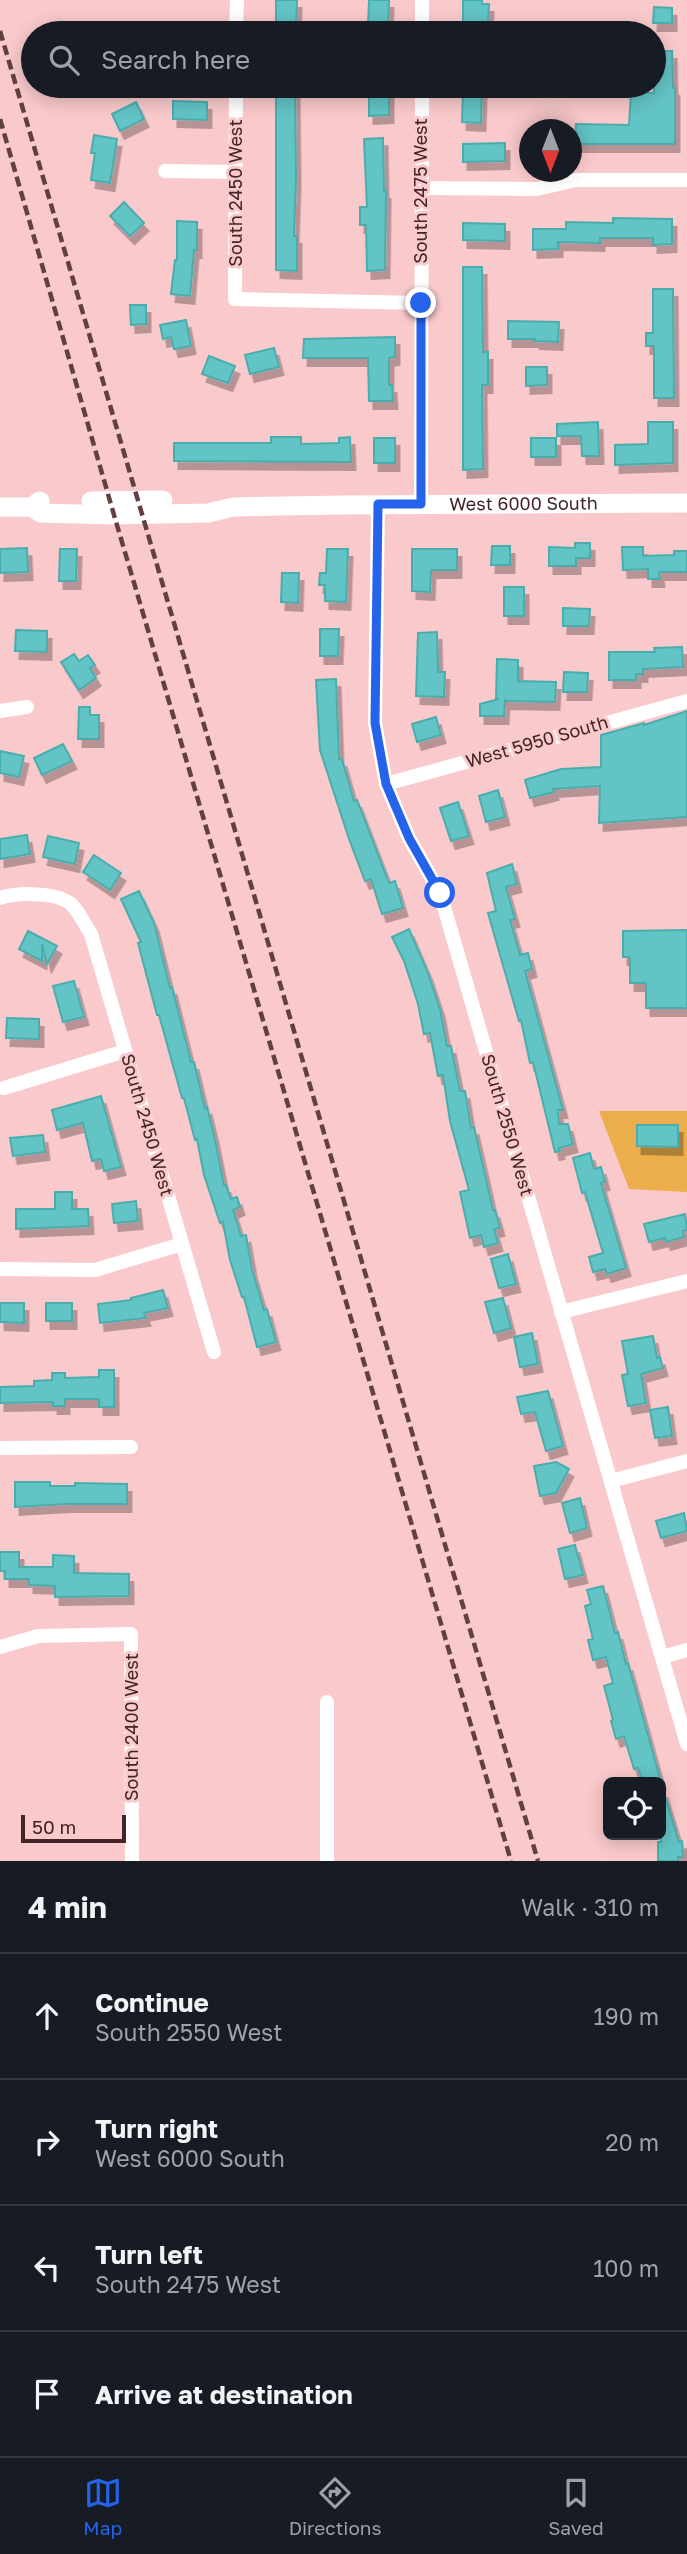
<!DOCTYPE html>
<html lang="en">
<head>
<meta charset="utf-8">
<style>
	body { margin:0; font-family:"Golos Text",sans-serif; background:#242831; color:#f1f3f6 }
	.controls { position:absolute; right:21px; bottom:21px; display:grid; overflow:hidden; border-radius:10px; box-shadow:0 4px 18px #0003 }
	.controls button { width:63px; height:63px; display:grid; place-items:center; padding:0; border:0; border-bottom:2px solid #363941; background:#171b24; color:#f1f3f6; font:35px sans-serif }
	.compass { position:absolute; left:519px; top:119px; width:63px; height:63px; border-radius:50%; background:#171b24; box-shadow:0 4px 18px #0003; rotate:180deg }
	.scale { position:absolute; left:21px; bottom:18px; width:105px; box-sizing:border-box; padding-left:7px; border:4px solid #432527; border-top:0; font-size:19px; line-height:24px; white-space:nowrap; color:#432527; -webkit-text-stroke:5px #fac9cb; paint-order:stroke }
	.stop { position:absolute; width:21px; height:21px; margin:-16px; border:5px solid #2563eb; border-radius:50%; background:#fff }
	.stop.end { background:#2563eb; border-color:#fff; box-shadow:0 2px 7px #0008 }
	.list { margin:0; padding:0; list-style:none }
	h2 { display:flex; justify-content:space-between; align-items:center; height:91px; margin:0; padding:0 28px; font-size:30px }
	h2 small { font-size:23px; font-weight:400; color:#9ea1a6 }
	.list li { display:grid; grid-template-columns:46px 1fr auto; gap:21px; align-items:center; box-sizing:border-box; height:126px; padding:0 28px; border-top:2px solid #363941 }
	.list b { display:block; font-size:26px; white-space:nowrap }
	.list p { margin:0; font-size:23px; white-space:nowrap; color:#9ea1a6 }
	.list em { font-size:23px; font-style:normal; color:#9ea1a6 }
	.icon { flex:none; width:38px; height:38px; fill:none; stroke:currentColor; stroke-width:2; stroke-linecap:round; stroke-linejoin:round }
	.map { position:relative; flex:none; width:687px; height:1861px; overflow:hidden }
	.search { position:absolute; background:#171b24; box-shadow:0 4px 18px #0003; left:21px; right:21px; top:21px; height:77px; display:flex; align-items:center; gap:18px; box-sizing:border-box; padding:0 24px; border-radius:38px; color:#9ea1a6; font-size:26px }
	.sheet { height:595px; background:#171b24 }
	nav { display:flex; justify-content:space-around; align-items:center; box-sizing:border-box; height:98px; border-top:2px solid #363941; background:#171b24; font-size:19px; color:#9ea1a6 }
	nav a { display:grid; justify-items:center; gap:4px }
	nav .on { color:#2563eb }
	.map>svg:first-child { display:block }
	.green { fill:#ecae4b }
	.building { fill:#63c4c5; stroke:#4aadae; stroke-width:2; filter:url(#shadow) }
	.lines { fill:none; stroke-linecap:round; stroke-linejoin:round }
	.street { stroke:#fff; stroke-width:14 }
	.secondary { stroke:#fff; stroke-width:19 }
	.rail { stroke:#614042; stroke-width:4.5; stroke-dasharray:10 5; stroke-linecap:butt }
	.route { stroke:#2563eb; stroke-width:9 }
	.labels { text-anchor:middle; stroke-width:6; stroke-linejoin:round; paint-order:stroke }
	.street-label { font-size:18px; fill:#432527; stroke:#fac9cb }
</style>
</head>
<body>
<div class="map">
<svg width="687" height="1861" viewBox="0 0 687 1861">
	<defs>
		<filter id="shadow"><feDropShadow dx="4.5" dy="8" stdDeviation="0" flood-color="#0004"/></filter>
	</defs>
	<rect width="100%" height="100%" fill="#fac9cb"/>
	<polygon class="green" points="599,1111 687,1111 687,1192 629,1189"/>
	<g class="building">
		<polygon points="276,0 297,0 296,28 276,28"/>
		<polygon points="369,0 389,0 388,27 368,27"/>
		<polygon points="463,0 482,0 482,4 489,4 488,24 463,24"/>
		<polygon points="654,7 672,8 672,23 653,23"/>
		<polygon points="654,51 672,51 673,88 675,88 675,144 575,144 576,124 629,125 631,92 654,93"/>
		<polygon points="276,87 295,87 296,178 294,236 297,236 297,271 276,270"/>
		<polygon points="463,88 482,88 481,123 462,122"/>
		<polygon points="369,89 389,89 389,115 369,116"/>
		<polygon points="173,101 207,102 207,120 173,119"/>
		<polygon points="136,102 144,119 120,131 112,114"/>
		<polygon points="94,135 117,139 110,183 91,180 95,153 91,153"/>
		<polygon points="383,138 384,191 386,191 385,270 367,271 366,225 360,225 360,207 367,207 364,139"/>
		<polygon points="505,143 505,161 463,162 463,144"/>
		<polygon points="124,202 144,223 130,236 110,216"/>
		<polygon points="613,218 672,219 672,244 653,245 653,238 600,238 600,243 558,242 558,249 533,250 533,229 566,229 566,222 613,223"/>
		<polygon points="177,221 197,222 197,250 194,250 190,296 171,294 175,260 177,260"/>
		<polygon points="463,223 505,224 505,241 463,240"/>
		<polygon points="463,267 482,267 483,352 488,352 488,385 482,385 483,469 463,470"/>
		<polygon points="653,289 673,289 674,398 654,398 654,346 646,346 646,333 653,333"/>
		<polygon points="130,305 146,305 146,324 131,325"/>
		<polygon points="186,320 191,346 174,349 171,337 163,339 160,325"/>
		<polygon points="508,321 559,322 558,342 535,341 535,339 508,339"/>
		<polygon points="395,337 395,357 389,358 389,385 392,385 393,401 369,401 368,358 303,358 304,339"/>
		<polygon points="274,348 279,367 250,374 245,355"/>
		<polygon points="209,356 235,366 228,383 202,374"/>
		<polygon points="526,367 547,367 547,385 526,386"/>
		<polygon points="598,422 599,456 582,456 581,436 557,436 557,424"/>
		<polygon points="648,422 673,422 673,463 615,465 615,445 648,444"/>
		<polygon points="271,437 301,437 301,444 339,443 339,438 350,437 351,462 174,461 174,443 271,443"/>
		<rect x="374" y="438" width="21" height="25"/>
		<rect x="531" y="438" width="25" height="19"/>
		<polygon points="575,543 590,543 590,558 576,558 576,566 549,566 549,547 575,548"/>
		<polygon points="492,546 510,546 510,565 491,565"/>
		<polygon points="622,547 643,547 643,556 674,555 674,551 687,551 687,572 659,572 660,579 648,579 648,569 623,570"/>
		<polygon points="27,548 28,572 0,573 0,549"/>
		<polygon points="60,549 77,549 76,581 59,581"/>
		<polygon points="327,549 348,549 346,602 325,601 325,585 319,585 320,573 326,573"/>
		<polygon points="412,549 457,549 457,570 431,570 430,592 412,591"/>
		<polygon points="282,573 299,573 298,603 281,602"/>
		<rect x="504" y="587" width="20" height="29"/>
		<polygon points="563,608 590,609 589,626 563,626"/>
		<polygon points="320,629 339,629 338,656 320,656"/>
		<polygon points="16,630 47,631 47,652 15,651"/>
		<polygon points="437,632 438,672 445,672 444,697 416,696 418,633"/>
		<polygon points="682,647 683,667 643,669 643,674 636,674 636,680 609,680 609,652 655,652 654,648"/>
		<polygon points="74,654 79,661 88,655 95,665 90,668 96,678 79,690 61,662"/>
		<polygon points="497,659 518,660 518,681 556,682 555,702 505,701 505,699 504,716 480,716 480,704 499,699 496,699"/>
		<polygon points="564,672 588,673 587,692 563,692"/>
		<polygon points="336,679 339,759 342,759 354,801 357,800 389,883 395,881 403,908 382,914 371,879 365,881 349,839 320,750 316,680"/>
		<polygon points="79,707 90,707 90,715 99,715 99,739 78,739"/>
		<polygon points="687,711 687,817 599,823 600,786 553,789 554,792 530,798 525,780 561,769 601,767 601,735 644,723 644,725"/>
		<polygon points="436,717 441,735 417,742 412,724"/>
		<polygon points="63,744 72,761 42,775 34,758"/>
		<polygon points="0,751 24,756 19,777 0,773"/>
		<polygon points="498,790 505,817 486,822 479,796"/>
		<polygon points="458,802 469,836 451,841 440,808"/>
		<polygon points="27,835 30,854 0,859 0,839"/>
		<polygon points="48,836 79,843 75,864 43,857"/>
		<polygon points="94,855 121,873 110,890 83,872"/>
		<polygon points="512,864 517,884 506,887 515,919 510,920 520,955 528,953 532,969 525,971 563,1110 558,1110 559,1124 568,1124 573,1144 559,1148 560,1151 555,1152 533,1062 530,1063 521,1020 519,1021 488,913 496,911 487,873"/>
		<polygon points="139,891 154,923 170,988 172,987 191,1062 194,1062 205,1108 207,1107 214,1135 224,1185 226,1185 231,1199 237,1197 240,1207 233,1210 241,1236 246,1235 252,1269 264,1310 267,1309 276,1342 257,1347 244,1297 242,1297 230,1260 223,1222 220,1223 204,1175 197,1139 195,1140 184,1098 182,1098 159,1015 157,1015 138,943 141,942 121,899"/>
		<polygon points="409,929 428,973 440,1009 447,1046 451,1046 460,1091 465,1091 471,1128 474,1127 493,1210 495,1210 500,1228 494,1229 498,1243 484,1247 481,1235 470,1238 460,1192 469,1190 450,1121 443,1075 438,1076 430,1033 424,1034 418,1004 404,961 392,937"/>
		<polygon points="687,930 687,1008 646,1008 646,983 630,983 630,957 623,957 623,931"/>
		<polygon points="28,931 57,946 47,964 42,944 42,961 19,949"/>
		<polygon points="74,981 84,1017 63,1022 53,986"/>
		<polygon points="7,1018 39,1019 39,1039 6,1038"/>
		<polygon points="101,1096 121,1167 104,1171 101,1159 92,1161 83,1123 57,1130 52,1110"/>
		<polygon points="637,1125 678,1125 678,1147 637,1146"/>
		<polygon points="43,1135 45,1152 13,1156 10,1138"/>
		<polygon points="590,1153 594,1169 601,1167 605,1182 601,1183 626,1268 607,1274 605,1269 593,1272 589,1257 603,1253 585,1192 582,1193 573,1158"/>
		<polygon points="55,1192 72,1192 72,1209 88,1209 89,1226 16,1229 16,1209 55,1209"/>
		<polygon points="136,1201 138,1221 114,1223 112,1204"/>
		<polygon points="685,1214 687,1230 683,1231 684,1237 666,1242 665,1238 649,1242 644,1224"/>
		<polygon points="508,1254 516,1284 499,1288 491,1259"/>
		<polygon points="163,1290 168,1308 144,1313 146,1318 100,1323 98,1304 131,1300 131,1298"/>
		<polygon points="503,1298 511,1328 494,1333 485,1302"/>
		<polygon points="0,1303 24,1303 24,1323 0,1322"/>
		<rect x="46" y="1303" width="26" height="18"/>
		<polygon points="532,1333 538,1364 520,1367 514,1337"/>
		<polygon points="653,1336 657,1358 660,1357 663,1368 641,1374 646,1403 628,1406 622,1375 628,1374 622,1341"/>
		<polygon points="99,1370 114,1370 114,1407 99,1407 99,1399 65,1399 65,1406 53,1406 53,1402 0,1403 0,1387 34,1386 34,1381 52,1380 52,1373 65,1373 65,1378 99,1377"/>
		<polygon points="548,1391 563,1446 546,1451 535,1412 521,1414 517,1397"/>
		<polygon points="668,1407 672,1436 655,1438 650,1410"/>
		<polygon points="556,1462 569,1469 556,1493 540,1496 534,1466"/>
		<polygon points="15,1482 50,1482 50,1486 75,1486 75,1483 127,1484 127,1504 66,1504 15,1507"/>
		<polygon points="580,1498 587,1528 570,1533 562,1503"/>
		<polygon points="684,1513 687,1531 661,1538 656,1521"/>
		<polygon points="575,1545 583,1575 565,1579 558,1549"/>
		<polygon points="0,1552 19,1552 19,1567 53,1567 53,1555 74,1556 74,1573 129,1574 129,1596 55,1597 55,1586 29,1585 29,1579 5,1579 5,1571 0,1571"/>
		<polygon points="603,1586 615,1633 618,1632 626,1664 628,1663 661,1782 643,1782 638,1768 634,1769 624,1736 616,1739 611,1721 613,1720 604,1686 613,1683 606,1657 593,1660 588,1640 593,1639 585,1606 591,1604 587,1590"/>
		<polygon points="661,1790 663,1790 679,1842 682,1841 683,1857 678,1857 678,1861 658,1861 658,1842 661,1842"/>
	</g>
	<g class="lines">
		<g class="street">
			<polyline points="236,33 237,0"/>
			<polyline points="422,33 422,0"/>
			<polyline points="236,86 235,299 421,303"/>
			<polyline points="165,171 236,172"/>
			<polyline points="421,188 537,189 576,180 687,180"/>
			<polyline points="378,504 375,723 386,784 409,838 440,893 687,1744"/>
			<polyline points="421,504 422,86"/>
			<polyline points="0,711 27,707"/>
			<polyline points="386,784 687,701"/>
			<path d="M 0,898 C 17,892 59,892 72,905 C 79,912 85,925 91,934 L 214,1352"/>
			<polyline points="4,1088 125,1051"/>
			<polyline points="0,1269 95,1270 182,1244"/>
			<polyline points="561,1312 687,1281"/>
			<polyline points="0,1448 131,1447"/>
			<polyline points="611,1481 687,1461"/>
			<polyline points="0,1647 38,1636 131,1634 132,1861"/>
			<polyline points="662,1657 687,1650"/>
			<polyline points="327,1702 327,1861"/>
		</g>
		<g class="secondary">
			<polyline points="91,501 163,500"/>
			<polyline points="0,507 31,507 40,501"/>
			<path id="s1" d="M 31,507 L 41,513 L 114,515 L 208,513 L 233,507 L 343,505 L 687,503"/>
		</g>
		<g class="rail">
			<polyline points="0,31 538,1861"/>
			<polyline points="0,119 114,515 511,1861"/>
		</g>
	</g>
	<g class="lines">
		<polyline class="route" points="421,303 421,504 378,504 375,723 386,784 409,838 440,893"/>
	</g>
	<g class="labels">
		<g class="street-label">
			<text transform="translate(421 191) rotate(-90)" y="6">South 2475 West</text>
			<text transform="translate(236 193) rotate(-90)" y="6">South 2450 West</text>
			<text dy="6" stroke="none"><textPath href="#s1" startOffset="495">West 6000 South</textPath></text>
			<text transform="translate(537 742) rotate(-16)" y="6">West 5950 South</text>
			<text transform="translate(147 1125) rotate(74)" y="6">South 2450 West</text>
			<text transform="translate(507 1125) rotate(74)" y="6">South 2550 West</text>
			<text transform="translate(132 1727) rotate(-90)" y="6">South 2400 West</text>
		</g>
	</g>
</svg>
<div class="controls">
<button><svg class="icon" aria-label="locate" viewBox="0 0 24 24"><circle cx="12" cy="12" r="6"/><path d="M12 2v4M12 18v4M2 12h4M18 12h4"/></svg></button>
</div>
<svg class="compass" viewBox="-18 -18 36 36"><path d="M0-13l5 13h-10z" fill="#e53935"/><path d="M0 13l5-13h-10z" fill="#9ea1a6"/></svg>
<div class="scale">50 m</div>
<div class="stop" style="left:440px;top:893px"></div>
<div class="stop end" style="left:421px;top:303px"></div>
<div class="search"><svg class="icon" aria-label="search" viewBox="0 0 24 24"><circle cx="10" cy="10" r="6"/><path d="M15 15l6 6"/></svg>Search here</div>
</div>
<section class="sheet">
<h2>4 min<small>Walk · 310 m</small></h2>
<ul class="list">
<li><svg class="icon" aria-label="ahead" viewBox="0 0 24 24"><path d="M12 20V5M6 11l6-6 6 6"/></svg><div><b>Continue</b><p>South 2550 West</p></div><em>190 m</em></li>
<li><svg class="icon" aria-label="right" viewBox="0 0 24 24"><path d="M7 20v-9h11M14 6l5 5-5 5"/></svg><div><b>Turn right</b><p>West 6000 South</p></div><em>20 m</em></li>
<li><svg class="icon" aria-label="left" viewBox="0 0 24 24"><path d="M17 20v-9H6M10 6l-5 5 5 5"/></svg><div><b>Turn left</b><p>South 2475 West</p></div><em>100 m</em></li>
<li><svg class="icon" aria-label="arrive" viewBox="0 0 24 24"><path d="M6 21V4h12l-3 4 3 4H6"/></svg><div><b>Arrive at destination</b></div></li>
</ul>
</section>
<nav>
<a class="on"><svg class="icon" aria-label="map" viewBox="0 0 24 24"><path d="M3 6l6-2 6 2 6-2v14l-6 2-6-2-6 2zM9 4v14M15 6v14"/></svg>Map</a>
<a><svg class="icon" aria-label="directions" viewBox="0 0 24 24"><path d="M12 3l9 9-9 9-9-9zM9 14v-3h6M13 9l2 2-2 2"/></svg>Directions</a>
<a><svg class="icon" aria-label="saved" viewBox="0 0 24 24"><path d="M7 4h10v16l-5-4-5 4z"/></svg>Saved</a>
</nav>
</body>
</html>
